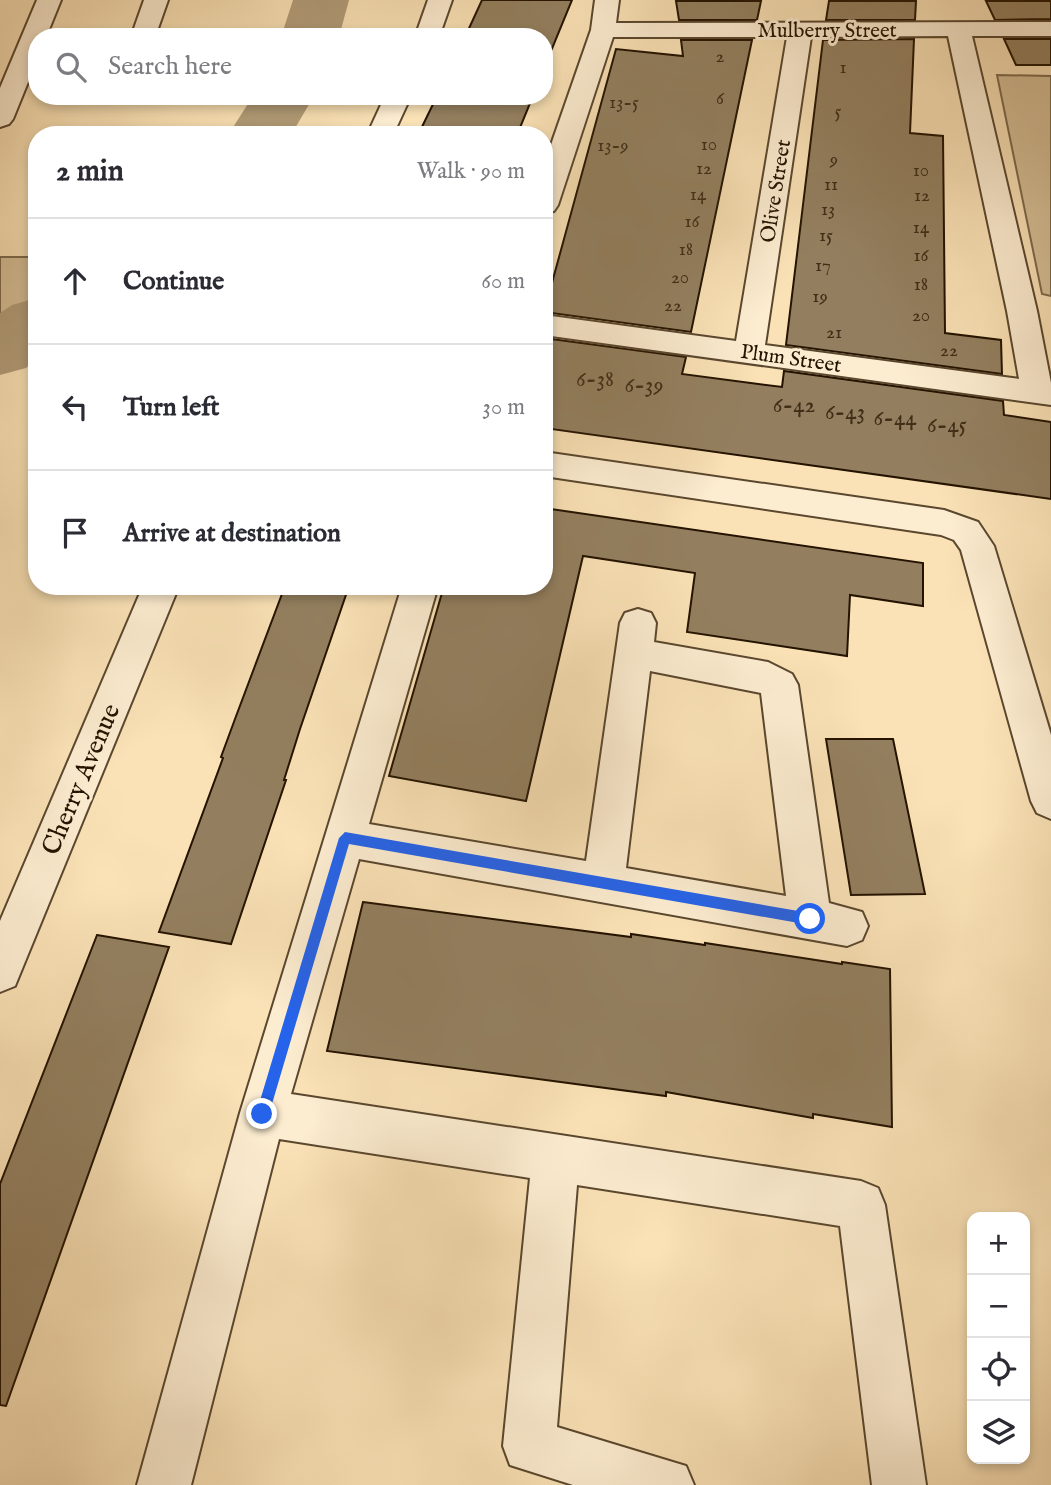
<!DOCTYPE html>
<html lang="en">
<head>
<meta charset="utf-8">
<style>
	body { margin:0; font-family:"IM FELL English",serif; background:#f2f2f3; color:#2b2b33 }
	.controls { position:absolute; right:21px; bottom:21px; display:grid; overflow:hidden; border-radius:14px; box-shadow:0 4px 10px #0003 }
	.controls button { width:63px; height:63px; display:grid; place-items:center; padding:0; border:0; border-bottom:2px solid #e1e1e2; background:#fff; color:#2b2b33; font:35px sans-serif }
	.stop { position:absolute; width:21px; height:21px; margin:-16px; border:5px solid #2563eb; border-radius:50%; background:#fff }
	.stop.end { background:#2563eb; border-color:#fff; box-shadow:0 2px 7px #0008 }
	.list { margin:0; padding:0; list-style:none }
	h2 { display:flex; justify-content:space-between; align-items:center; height:91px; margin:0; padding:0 28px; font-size:30px }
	h2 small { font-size:23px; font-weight:400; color:#7c7c81 }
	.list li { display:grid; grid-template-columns:46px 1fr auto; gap:21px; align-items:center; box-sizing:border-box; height:126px; padding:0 28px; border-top:2px solid #e1e1e2 }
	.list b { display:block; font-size:26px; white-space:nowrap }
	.list em { font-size:23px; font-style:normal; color:#7c7c81 }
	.icon { flex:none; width:38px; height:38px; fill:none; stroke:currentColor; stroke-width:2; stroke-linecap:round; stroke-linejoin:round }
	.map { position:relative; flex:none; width:1051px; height:1485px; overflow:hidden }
	.search { position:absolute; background:#fff; box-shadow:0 4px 10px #0003; left:28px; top:28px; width:525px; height:77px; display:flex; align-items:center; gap:18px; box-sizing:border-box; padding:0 24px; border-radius:28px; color:#7c7c81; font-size:26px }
	.panel { position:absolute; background:#fff; box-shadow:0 4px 10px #0003; left:28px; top:126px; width:525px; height:469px; border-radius:28px }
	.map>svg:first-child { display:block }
	.green { fill:#d6bf97; stroke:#7d694c; stroke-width:2 }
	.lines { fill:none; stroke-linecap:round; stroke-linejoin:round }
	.river { fill:#b19c78; fill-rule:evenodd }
	.building { fill:#937f5f; stroke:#241300; stroke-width:2 }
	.minor-casing { stroke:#5a472e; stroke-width:4 }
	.minor { fill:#fcecd0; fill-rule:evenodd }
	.route { fill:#2563eb }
	.labels { text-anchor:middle; stroke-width:6; stroke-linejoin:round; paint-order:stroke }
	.far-number-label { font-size:19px; fill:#402e18 }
	.far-street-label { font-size:21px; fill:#241300; stroke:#fcecd0 }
	.number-label { font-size:23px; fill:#402e18 }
	.street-label { font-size:26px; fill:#241300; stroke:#fcecd0 }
</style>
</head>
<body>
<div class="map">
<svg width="1051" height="1485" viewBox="0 0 1051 1485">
	<rect width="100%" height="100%" fill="#fae2b6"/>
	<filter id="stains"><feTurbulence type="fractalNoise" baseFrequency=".00286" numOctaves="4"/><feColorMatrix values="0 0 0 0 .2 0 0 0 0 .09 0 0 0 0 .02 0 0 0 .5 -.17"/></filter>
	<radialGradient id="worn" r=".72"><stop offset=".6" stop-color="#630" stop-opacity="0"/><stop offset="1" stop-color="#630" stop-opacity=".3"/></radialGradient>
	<g class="green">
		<polygon points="997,75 1051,76 1051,296 1042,294"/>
		<polygon points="0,257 37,257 37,294 0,325"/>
	</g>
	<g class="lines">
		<g class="river">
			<polygon points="293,0 349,0 339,37 281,37"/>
			<polygon points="253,96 314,96 291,135 228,135"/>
			<polygon points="37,298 37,359 26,368 0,375 0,313 12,305"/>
		</g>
	</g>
	<g class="building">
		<polygon points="482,0 572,0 544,68 544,37 465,37"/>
		<polygon points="676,1 761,1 757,20 679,20"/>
		<polygon points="829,1 916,1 915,20 826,20"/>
		<polygon points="986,1 1051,1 1051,19 995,20"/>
		<polygon points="914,39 910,133 943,136 945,333 1001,340 1002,374 786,345 823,40"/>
		<polygon points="1004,39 1051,39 1051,65 1016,65"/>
		<polygon points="681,40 752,40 691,332 544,312 616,49 683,56"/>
		<polygon points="437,96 533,96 517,135 418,135"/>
		<polygon points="544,338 686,357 682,374 782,387 784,371 1003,401 1004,415 1051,422 1051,499 544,428"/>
		<polygon points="544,508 923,563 923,606 850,595 847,656 687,632 695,573 583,556 526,801 389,776 444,586 544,586"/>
		<polygon points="285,586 349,586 300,729 284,780 286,780 231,944 159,932 223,758 221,757 235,719"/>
		<polygon points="826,739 893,739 925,894 851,895"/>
		<polygon points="363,902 631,937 631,934 705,945 705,943 842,964 842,962 890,969 892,1127 813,1114 813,1118 666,1092 666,1096 327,1051"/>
		<polygon points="97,935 169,947 6,1406 0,1405 0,1184"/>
	</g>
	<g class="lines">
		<g class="minor-casing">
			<g id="minor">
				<polygon points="37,0 61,0 46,37 37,37 37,60 13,119 9,124 0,127 0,88"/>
				<polygon points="144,0 168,0 155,37 131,37"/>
				<polygon points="428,0 452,0 439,37 415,37"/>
				<path d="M 595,0 L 619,0 L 616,23 L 1051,22 L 1051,36 L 972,36 L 1037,311 L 1051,383 L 1051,405 L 544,335 L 544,315 L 736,341 L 787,37 L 613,37 L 558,205 L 554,211 L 544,213 L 544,165 L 591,30 ZM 948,36 L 1007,311 L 1019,379 L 765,345 L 811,37 Z"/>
				<polygon points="385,96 411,96 393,135 367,135"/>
				<polygon points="544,452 944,510 978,522 994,546 1051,735 1051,819 1037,813 1031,801 961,550 954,540 941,535 544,476"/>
				<polygon points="143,586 179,586 15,986 0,992 0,921"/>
				<path d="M 402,586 L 438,586 L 369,824 L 586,861 L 620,623 L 625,613 L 638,609 L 651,613 L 656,623 L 654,642 L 768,662 L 792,674 L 798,685 L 829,903 L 862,912 L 868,926 L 862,940 L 847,946 L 359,859 L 291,1094 L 861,1181 L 878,1188 L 885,1205 L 926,1485 L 872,1485 L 840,1226 L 577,1185 L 557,1427 L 686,1466 L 694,1485 L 573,1485 L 510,1465 L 503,1446 L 530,1178 L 279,1139 L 191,1485 L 137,1485 L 240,1113 ZM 650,671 L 761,693 L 786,896 L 626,868 Z"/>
			</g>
		</g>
		<use href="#minor" class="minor"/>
	</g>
	<polygon class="route" points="345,832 810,913 816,919 810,925 349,844 269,1114 262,1120 256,1114 339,838"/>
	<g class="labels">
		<g class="far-number-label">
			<text x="720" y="62">2</text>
			<text x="843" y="73">1</text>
			<text x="720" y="104">6</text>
			<text x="624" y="108">13-5</text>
			<text x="838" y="117">5</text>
			<text x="709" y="150">10</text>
			<text x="613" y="151">13-9</text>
			<text x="834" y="165">9</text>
			<text x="704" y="174">12</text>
			<text x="921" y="176">10</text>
			<text x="831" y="190">11</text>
			<text x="698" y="200">14</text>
			<text x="922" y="201">12</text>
			<text x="828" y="215">13</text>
			<text x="692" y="227">16</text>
			<text x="921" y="233">14</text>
			<text x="826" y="241">15</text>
			<text x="686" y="255">18</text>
			<text x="921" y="261">16</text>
			<text x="823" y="271">17</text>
			<text x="680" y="283">20</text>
			<text x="921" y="290">18</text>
			<text x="820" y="302">19</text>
			<text x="673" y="311">22</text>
			<text x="921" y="321">20</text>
			<text x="834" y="338">21</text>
			<text x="949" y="356">22</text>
		</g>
		<g class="far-street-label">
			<text x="827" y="37">Mulberry Street</text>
			<text transform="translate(775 191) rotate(-81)" y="7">Olive Street</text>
			<text transform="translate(791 358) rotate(8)" y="7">Plum Street</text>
		</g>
		<g class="number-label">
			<text x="595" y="386">6-38</text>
			<text x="644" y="392">6-39</text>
			<text x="794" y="412">6-42</text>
			<text x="845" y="419">6-43</text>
			<text x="895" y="425">6-44</text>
			<text x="947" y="432">6-45</text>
		</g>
		<g class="street-label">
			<text transform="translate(80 779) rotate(-67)" y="9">Cherry Avenue</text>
		</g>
	</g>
	<rect width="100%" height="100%" filter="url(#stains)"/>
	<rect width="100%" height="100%" fill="url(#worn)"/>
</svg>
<div class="controls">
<button>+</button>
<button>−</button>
<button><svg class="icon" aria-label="locate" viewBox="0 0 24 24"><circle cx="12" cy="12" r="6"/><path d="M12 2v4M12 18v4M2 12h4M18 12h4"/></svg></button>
<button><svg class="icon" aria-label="layers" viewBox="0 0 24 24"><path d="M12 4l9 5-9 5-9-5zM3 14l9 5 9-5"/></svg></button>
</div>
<div class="stop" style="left:810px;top:919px"></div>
<div class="stop end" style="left:262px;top:1114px"></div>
<div class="search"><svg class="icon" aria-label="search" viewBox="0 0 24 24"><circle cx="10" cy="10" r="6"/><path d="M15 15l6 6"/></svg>Search here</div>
<section class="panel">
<h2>2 min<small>Walk · 90 m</small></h2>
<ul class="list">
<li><svg class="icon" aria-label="ahead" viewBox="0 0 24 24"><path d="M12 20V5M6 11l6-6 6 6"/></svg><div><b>Continue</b></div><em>60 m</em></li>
<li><svg class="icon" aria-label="left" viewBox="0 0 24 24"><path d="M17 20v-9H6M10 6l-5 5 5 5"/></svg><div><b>Turn left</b></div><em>30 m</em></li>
<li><svg class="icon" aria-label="arrive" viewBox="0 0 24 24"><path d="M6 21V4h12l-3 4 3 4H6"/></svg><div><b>Arrive at destination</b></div></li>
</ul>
</section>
</div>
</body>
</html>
